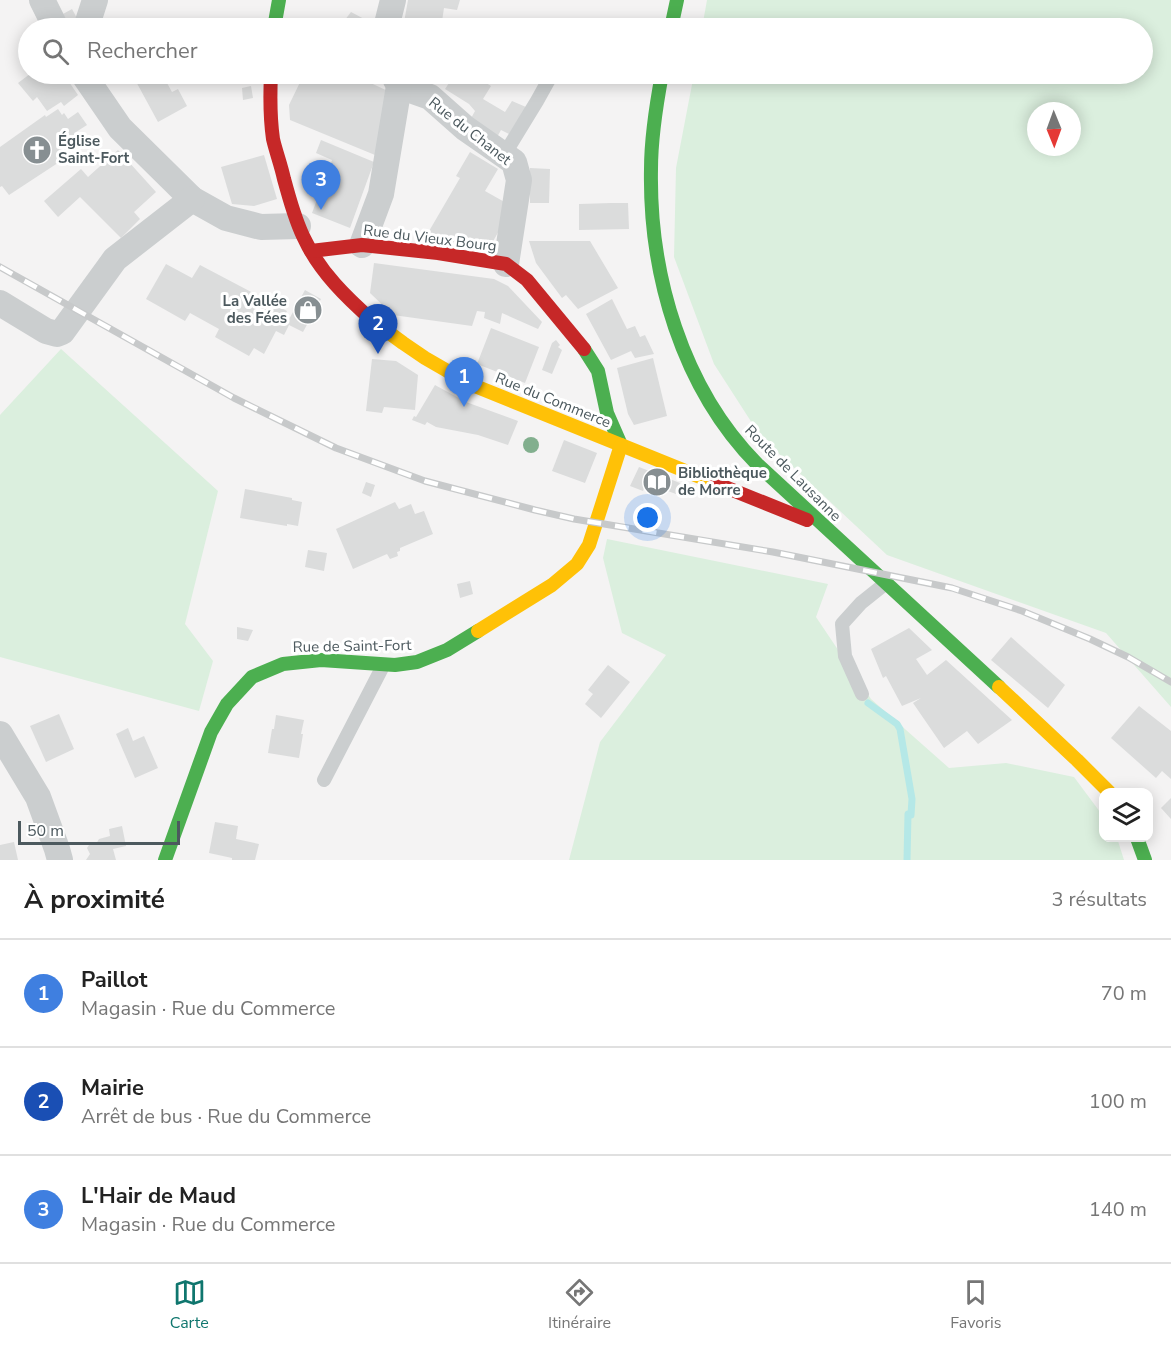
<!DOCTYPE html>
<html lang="fr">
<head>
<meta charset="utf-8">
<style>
	body { margin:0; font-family:"Nunito Sans",sans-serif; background:#f6f6f6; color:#222 }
	.controls { position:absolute; right:18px; bottom:18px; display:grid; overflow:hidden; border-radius:12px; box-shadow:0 3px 15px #0003 }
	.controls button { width:54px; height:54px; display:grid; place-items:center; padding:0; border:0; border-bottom:2px solid #e0e0e0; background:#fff; color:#222; font:30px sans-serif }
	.compass { position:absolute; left:1027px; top:102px; width:54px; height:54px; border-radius:50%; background:#fff; box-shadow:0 3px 15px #0003; rotate:179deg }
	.scale { position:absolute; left:18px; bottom:15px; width:162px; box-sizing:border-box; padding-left:6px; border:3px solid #4c595e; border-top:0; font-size:16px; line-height:21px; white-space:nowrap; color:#4c595e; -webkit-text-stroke:4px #fff; paint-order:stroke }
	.you { position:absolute; left:648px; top:518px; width:21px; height:21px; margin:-15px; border:4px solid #fff; border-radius:50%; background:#1a73e8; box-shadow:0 0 0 9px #1a73e833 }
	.badge { display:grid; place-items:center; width:39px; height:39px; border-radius:50%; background:#0f766e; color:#fff; font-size:20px; font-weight:700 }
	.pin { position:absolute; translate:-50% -50px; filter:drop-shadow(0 2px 3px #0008) }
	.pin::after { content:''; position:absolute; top:32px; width:21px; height:18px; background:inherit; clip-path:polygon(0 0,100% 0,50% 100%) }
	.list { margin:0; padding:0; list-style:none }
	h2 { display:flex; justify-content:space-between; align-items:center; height:78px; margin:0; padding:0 24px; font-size:26px }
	h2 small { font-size:20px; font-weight:400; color:#767676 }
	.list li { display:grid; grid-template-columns:39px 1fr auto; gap:18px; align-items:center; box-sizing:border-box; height:108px; padding:0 24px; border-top:2px solid #e0e0e0 }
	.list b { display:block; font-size:22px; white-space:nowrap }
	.list p { margin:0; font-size:20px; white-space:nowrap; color:#767676 }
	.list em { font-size:20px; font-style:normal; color:#767676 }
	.icon { flex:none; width:33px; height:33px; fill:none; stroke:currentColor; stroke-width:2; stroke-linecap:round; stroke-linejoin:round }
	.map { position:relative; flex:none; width:1171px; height:860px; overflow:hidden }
	.search { position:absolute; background:#fff; box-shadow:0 3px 15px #0003; left:18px; right:18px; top:18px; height:66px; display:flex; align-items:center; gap:15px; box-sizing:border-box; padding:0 21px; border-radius:33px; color:#767676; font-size:22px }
	.sheet { height:402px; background:#fff }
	nav { display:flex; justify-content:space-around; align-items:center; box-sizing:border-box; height:84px; border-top:2px solid #e0e0e0; background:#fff; font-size:16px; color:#767676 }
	nav a { display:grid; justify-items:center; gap:3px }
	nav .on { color:#0f766e }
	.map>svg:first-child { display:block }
	.green { fill:#dbefde; fill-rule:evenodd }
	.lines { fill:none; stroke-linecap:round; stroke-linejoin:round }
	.stream { stroke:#b5e8e7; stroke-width:7 }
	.building { fill:#dbdcdc }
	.lane { stroke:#cbcecf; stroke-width:14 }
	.street { stroke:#cbcecf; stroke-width:26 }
	.fast { stroke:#4caf50; stroke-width:14 }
	.slow { stroke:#ffc107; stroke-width:14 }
	.jam { stroke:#c62828; stroke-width:14 }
	.rail-casing { stroke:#c7c9ca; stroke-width:7 }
	.rail { stroke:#fff; stroke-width:4.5; stroke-dasharray:14; stroke-linecap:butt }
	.tree { fill:#82af8e }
	.labels { text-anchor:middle; stroke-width:6; stroke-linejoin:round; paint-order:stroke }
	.street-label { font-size:15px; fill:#4c595e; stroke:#fff }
	.poi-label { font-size:15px; font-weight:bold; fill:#4c595e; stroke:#fff; text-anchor:start }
</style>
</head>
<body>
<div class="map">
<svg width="1171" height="860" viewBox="0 0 1171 860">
	<rect width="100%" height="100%" fill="#f4f3f3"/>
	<g class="green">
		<path d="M 707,0 L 1171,0 L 1171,707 L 1106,633 L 887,555 L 761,437 L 714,364 L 674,257 L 676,168 L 694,74 L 1142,74 L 1142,28 L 702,28 ZM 1036,111 L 1072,111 L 1072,147 L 1036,147 Z"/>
		<polygon points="61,349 218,491 185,624 213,661 199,711 0,657 0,415"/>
		<polygon points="607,539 828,584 816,617 871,699 949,768 1006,763 1074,777 1103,816 1104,838 1117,838 1124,860 569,860 600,742 666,655 622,633 603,558"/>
	</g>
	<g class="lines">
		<polyline class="stream" points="868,703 897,724 900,729 912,799 911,815 908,814 907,860"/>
	</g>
	<g class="building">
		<polygon points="408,0 460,0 457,10 444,8 441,28 403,28"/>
		<polygon points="72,9 78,20 69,25 63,14"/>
		<polygon points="351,12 368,21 365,28 345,28 341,25"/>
		<polygon points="188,19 214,23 213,28 188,28"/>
		<polygon points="30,74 68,74 65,76 78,95 64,106 61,102 47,111 37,97 33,101 18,83"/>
		<polygon points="137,74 162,74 172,92 178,89 187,106 158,122 133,76"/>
		<polygon points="304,74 348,74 347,75 350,77 351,74 388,91 375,155 290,120 289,105"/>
		<polygon points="455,74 472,74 491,86 483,99 505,112 512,101 526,107 509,134 501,130 496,139 469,122 475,111 469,104 445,89"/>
		<polygon points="251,86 253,98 243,100 242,88"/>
		<polygon points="58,109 62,115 64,113 68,119 78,112 87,125 76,132 83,145 70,153 70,155 9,195 2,186 0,187 0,147 45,115 46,117"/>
		<polygon points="321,140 374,162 350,228 312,213 332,160 316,153"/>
		<polygon points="118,150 156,192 134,212 140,219 121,238 80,197 58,217 44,201 81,169 88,177"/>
		<polygon points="470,152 498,169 485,191 508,204 502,225 490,247 425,238 460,178 456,176"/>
		<polygon points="264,155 277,199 254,206 232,204 221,167"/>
		<polygon points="530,168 550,169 549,203 530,203"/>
		<polygon points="611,203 628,203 629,229 579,230 579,204"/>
		<polygon points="529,241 590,241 618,288 578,309 566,295 562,298 536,263"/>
		<polygon points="374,263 494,279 508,286 542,322 538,329 502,313 500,324 484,318 485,312 477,311 472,326 393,315 370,293"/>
		<polygon points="166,264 192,278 200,265 287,311 282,321 287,323 305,290 321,299 303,332 289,325 284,335 276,331 264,354 254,348 249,356 215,337 219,329 190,313 185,321 146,299"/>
		<polygon points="612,299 627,329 635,326 640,337 645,335 654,354 635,358 631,351 611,360 586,314"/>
		<polygon points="491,328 539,347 525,383 477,364"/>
		<polygon points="556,340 560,345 558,347 562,350 552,374 542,370 552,343"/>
		<polygon points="653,358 667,416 634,425 628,414 617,368"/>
		<polygon points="372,359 396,361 418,375 415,410 384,407 382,413 366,411"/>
		<polygon points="435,385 466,402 518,421 508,445 478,435 436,427 427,422 425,425 412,420 414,416 416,417"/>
		<polygon points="564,440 597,453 585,483 552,471"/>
		<polygon points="639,467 680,483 676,494 665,490 664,492 645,485 643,491 630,486"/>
		<polygon points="366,482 375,485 371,497 362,493"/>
		<polygon points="245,489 292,498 292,500 302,502 298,526 287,524 287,526 240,518"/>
		<polygon points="395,502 399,509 411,504 415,514 424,511 433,534 400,548 400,551 397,552 398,556 390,559 387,554 353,569 336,529"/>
		<polygon points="308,550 327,553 324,571 305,567"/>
		<polygon points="470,581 473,594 460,598 457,584"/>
		<polygon points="237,627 253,630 248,641 237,639"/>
		<polygon points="909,628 932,650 916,659 927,675 946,660 1012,720 978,744 967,731 944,748 913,703 921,698 902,706 886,676 883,678 871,649"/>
		<polygon points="1011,637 1065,685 1048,708 991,660"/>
		<polygon points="608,665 630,682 601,718 585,704 593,694 588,690"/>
		<polygon points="1139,706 1171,731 1171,779 1162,771 1156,778 1111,738"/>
		<polygon points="59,714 74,749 46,762 30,726"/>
		<polygon points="276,715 304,720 301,734 303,734 299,758 268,753 272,729 274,729"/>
		<polygon points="128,728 133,741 144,736 158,768 135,778 116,734"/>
		<polygon points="1171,798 1171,819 1161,808"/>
		<polygon points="215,822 238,826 236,839 259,844 255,860 232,860 232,858 209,853"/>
		<polygon points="122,826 126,846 113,849 116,860 86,860 90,854 87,848 89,845 96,844 99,839 110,836 109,829"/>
		<polygon points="14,842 18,860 0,860 0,845"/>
	</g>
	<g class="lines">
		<g class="lane">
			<polyline points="504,155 537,101 552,74"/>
			<polyline points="862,694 845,656 842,624 861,603 886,583"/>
			<polyline points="324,780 383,666"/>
		</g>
		<g class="street">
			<polyline points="42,0 56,28"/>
			<polyline points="86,28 95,0"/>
			<polyline points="386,28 393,0"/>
			<polyline points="83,74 120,128 192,199 226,218 261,227 298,226"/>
			<polyline points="399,86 430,97 465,128 514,162 519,180 506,264"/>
			<polyline points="362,245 381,194 399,86 393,74"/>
			<polyline points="0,303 46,331 57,334 62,332 115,259 192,199"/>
			<polyline points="0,734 38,797 57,849 60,860"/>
		</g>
		<g class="fast">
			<polyline points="274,28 279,0"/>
			<polyline points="671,28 677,0"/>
			<path d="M 662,74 C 656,106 651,137 651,169 C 649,274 682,388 757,464 L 999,687"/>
			<polyline points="584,349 598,371 607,413 621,445"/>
			<polyline points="1137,838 1145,860"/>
			<polyline points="165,860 211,732 227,704 252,677 283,664 321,660 395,665 417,662 447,650 478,631"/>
		</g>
		<g class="slow">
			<polyline points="373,321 403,343 425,358 470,384 715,483"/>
			<polyline points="478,631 552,585 577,564 589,545 621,445"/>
			<polyline points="999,687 1077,760 1109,792"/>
		</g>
		<g class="jam">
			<path d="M 271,74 C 270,95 270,118 273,139 C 276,152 281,165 284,179 C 290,200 295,221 305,240 C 320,272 347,298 373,321"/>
			<polyline points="311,251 362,245 438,253 506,264 527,280 584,349"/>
			<polyline points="715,483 807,520"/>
		</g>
		<g class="rail-casing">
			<polyline id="rail" points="0,267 234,398 336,448 425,481 535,510 574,519 773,552 952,588 1022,611 1090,639 1128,657 1171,682"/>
		</g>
		<use href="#rail" class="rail"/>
	</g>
	<circle class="tree" cx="531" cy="445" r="8"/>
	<defs>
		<g id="church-disc" transform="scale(1.5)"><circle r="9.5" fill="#878f92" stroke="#fff"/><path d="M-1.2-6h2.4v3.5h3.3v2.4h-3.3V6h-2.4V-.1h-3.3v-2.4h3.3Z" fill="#fff"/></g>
		<g id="shop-disc" transform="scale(1.5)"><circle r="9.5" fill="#878f92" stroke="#fff"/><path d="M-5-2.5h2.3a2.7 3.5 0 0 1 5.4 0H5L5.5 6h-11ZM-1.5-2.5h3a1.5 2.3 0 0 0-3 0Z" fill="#fff"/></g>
		<g id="library-disc" transform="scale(1.5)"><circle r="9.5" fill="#878f92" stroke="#fff"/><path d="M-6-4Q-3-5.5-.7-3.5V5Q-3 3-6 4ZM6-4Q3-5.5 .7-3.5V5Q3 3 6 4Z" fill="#fff"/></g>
	</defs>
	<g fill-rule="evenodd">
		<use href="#church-disc" x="37" y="150"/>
		<use href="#shop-disc" x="308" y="310"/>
		<use href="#library-disc" x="657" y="482"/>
	</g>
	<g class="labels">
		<g class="street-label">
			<text transform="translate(470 131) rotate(38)" y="5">Rue du Chanet</text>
			<text transform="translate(430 238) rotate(7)" y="5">Rue du Vieux Bourg</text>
			<text transform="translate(553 400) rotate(22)" y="5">Rue du Commerce</text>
			<text transform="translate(793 473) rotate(45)" y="5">Route de Lausanne</text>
			<text transform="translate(352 646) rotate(-1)" y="5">Rue de Saint-Fort</text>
		</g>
		<g class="poi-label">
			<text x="58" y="146">Église<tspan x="58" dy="17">Saint-Fort</tspan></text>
			<text x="287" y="306" text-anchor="end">La Vallée<tspan x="287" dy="17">des Fées</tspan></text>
			<text x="678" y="478">Bibliothèque<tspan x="678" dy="17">de Morre</tspan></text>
		</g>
	</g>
</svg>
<div class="controls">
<button><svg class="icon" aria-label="layers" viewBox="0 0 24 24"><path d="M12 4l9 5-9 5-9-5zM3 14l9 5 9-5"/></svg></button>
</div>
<svg class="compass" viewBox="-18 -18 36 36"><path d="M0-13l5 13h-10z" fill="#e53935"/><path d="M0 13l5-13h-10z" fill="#767676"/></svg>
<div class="scale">50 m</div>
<div class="you"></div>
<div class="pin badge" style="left:464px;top:407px;background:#3f7fe0">1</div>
<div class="pin badge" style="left:378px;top:354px;background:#1a4fb4">2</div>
<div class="pin badge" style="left:321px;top:210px;background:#3f7fe0">3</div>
<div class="search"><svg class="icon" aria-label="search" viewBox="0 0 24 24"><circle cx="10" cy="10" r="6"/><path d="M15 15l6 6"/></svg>Rechercher</div>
</div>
<section class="sheet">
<h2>À proximité<small>3 résultats</small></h2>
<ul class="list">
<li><span class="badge" style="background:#3f7fe0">1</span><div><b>Paillot</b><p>Magasin · Rue du Commerce</p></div><em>70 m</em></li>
<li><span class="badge" style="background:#1a4fb4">2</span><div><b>Mairie</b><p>Arrêt de bus · Rue du Commerce</p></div><em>100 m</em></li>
<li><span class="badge" style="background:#3f7fe0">3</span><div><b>L'Hair de Maud</b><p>Magasin · Rue du Commerce</p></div><em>140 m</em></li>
</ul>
</section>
<nav>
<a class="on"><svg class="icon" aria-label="map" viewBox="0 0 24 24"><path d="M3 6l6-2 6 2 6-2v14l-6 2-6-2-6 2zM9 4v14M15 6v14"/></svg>Carte</a>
<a><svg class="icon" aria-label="directions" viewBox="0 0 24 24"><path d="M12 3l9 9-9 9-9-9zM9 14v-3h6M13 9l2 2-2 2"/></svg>Itinéraire</a>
<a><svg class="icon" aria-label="saved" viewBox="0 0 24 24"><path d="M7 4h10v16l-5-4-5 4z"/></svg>Favoris</a>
</nav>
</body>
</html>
